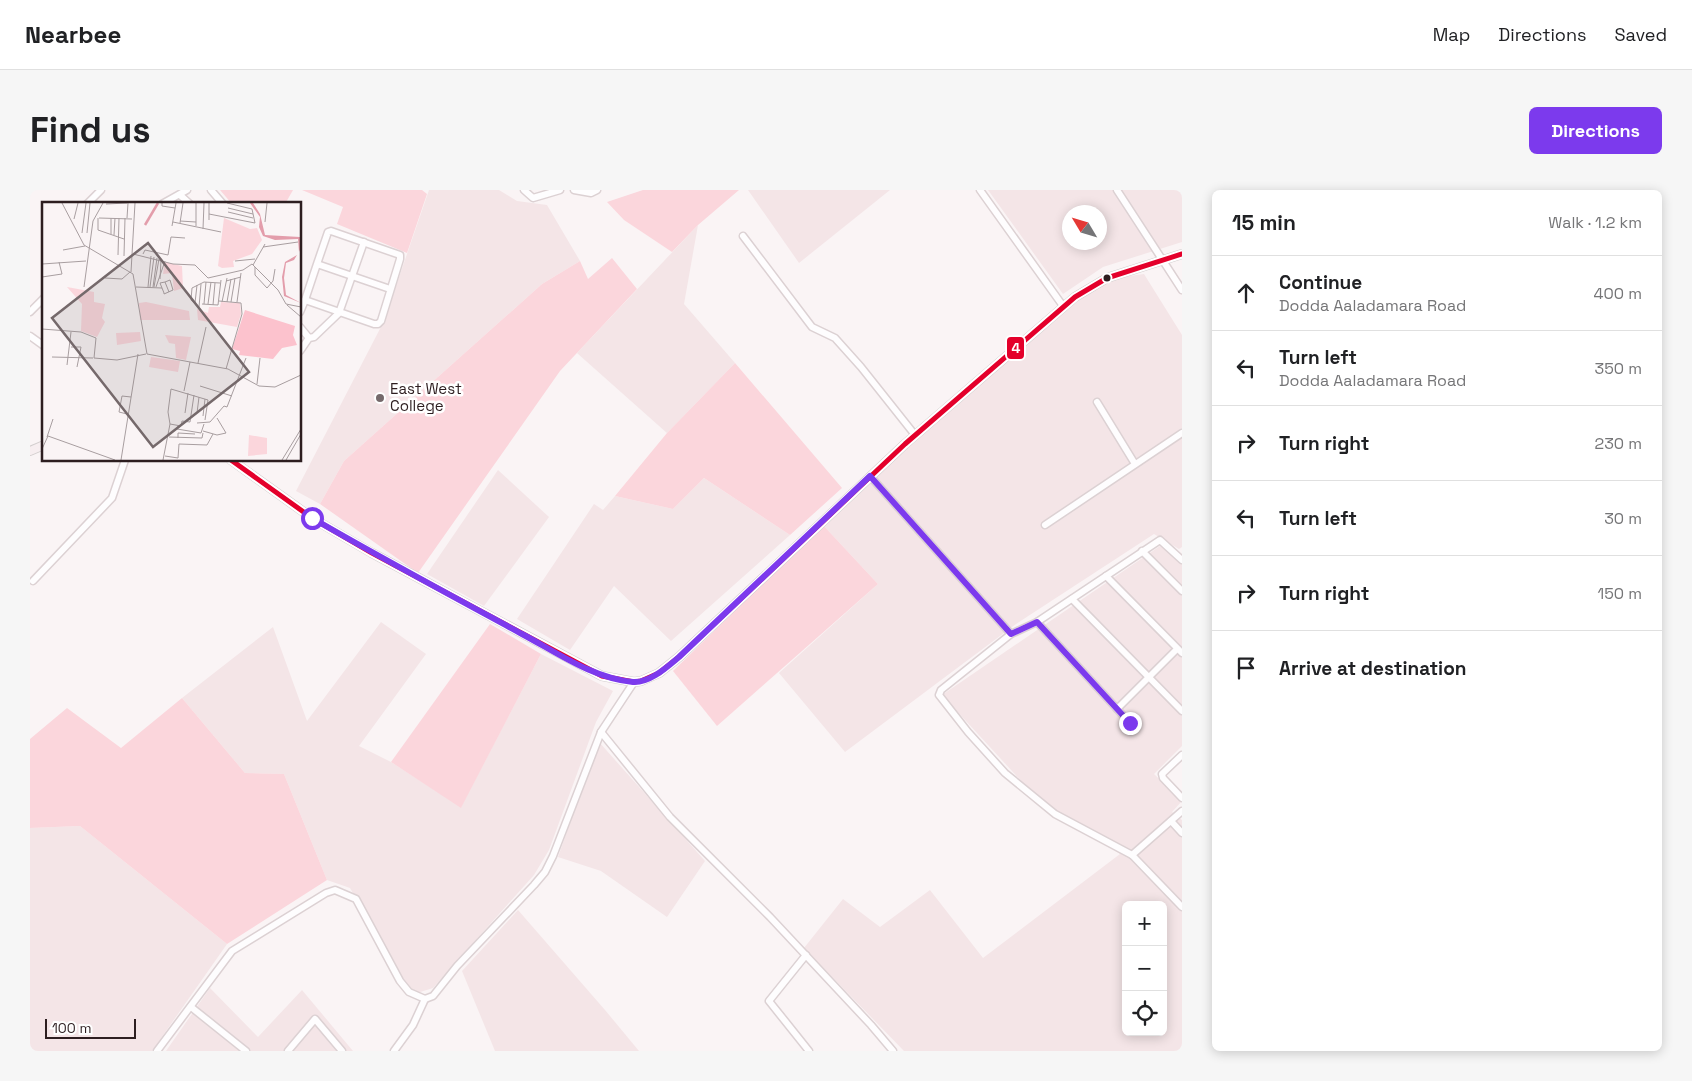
<!DOCTYPE html>
<html lang="en">
<head>
<meta charset="utf-8">
<style>
	body { margin:0; font-family:"Space Grotesk",sans-serif; background:#f6f6f6; color:#202124 }
	.controls { position:absolute; right:15px; bottom:15px; display:grid; overflow:hidden; border-radius:8px; box-shadow:0 2px 12px #0003 }
	.controls button { width:45px; height:45px; display:grid; place-items:center; padding:0; border:0; border-bottom:1px solid #e0e0e0; background:#fff; color:#202124; font:25px sans-serif }
	.compass { position:absolute; left:1032px; top:15px; width:45px; height:45px; border-radius:50%; background:#fff; box-shadow:0 2px 12px #0003; rotate:308deg }
	.scale { position:absolute; left:15px; bottom:12px; width:91px; box-sizing:border-box; padding-left:5px; border:2px solid #2d1e20; border-top:0; font-size:14px; line-height:18px; white-space:nowrap; color:#2d1e20; -webkit-text-stroke:4px #fff; paint-order:stroke }
	.stop { position:absolute; width:15px; height:15px; margin:-11px; border:4px solid #7c3aed; border-radius:50%; background:#fff }
	.stop.end { background:#7c3aed; border-color:#fff; box-shadow:0 1px 5px #0008 }
	.list { margin:0; padding:0; list-style:none }
	h2 { display:flex; justify-content:space-between; align-items:center; height:65px; margin:0; padding:0 20px; font-size:21px }
	h2 small { font-size:16px; font-weight:400; color:#757577 }
	.list li { display:grid; grid-template-columns:32px 1fr auto; gap:15px; align-items:center; box-sizing:border-box; height:75px; padding:0 20px; border-top:1px solid #e0e0e0 }
	.list b { display:block; font-size:19px; white-space:nowrap }
	.list p { margin:0; font-size:16px; white-space:nowrap; color:#757577 }
	.list em { font-size:16px; font-style:normal; color:#757577 }
	.icon { flex:none; width:28px; height:28px; fill:none; stroke:currentColor; stroke-width:2; stroke-linecap:round; stroke-linejoin:round }
	.map { position:relative; flex:none; width:1152px; height:861px; overflow:hidden; border-radius:8px }
	header { display:flex; align-items:center; gap:30px; box-sizing:border-box; height:70px; padding:0 25px; background:#fff; border-bottom:1px solid #e0e0e0 }
	header strong { font-size:24px }
	nav { display:flex; gap:28px; margin-inline-start:auto; font-size:18px }
	.intro { display:flex; align-items:center; justify-content:space-between; box-sizing:border-box; height:120px; padding:0 30px }
	h1 { margin:0; font-size:35px }
	.button { padding:12px 22px; border-radius:8px; background:#7c3aed; color:#fff; font-size:18px; font-weight:700 }
	main { display:flex; gap:30px; padding:0 30px }
	aside { flex:1; background:#fff; border-radius:8px; box-shadow:0 2px 12px #0003 }
	.map>svg:first-child { display:block }
	.built { fill:#f4e5e7; fill-rule:evenodd }
	.green { fill:#fbd6dc }
	.lines { fill:none; stroke-linecap:round; stroke-linejoin:round }
	.minor-casing { stroke:#dcd1d3; stroke-width:9 }
	.major-casing { stroke:#d3cece; stroke-width:10 }
	.minor { stroke:#fefdfe; stroke-width:6 }
	.major { stroke:#f7eef0; stroke-width:8 }
	.bus-1-casing { stroke:#fff; stroke-width:9 }
	.bus-1 { stroke:#e4002b; stroke-width:5 }
	.route { stroke:#7c3aed; stroke-width:6 }
	.bus-dot { fill:#2d1e20; stroke:#fff; stroke-width:2 }
	.poi-dot { fill:#75696b; stroke:#fff; stroke-width:2 }
	.labels { text-anchor:middle; stroke-width:5; stroke-linejoin:round; paint-order:stroke }
	.poi-label { font-size:15px; fill:#2d1e20; stroke:#fff; text-anchor:start }
	.inset-river { fill:none; stroke:#e39dab; stroke-width:2.5 }
	.inset-road { fill:none; stroke:#a89ea0; stroke-width:1 }
	.view { fill:#75696b; fill-opacity:0.15; stroke:#75696b; stroke-width:2.5 }
	.inset-edge { fill:none; stroke:#2d1e20; stroke-width:2.5 }
	.line-badge { stroke:#fff; stroke-width:2 }
	.badge-label { font-size:14px; text-anchor:middle; font-weight:bold; fill:#fff }
</style>
</head>
<body>
<header>
<strong>Nearbee</strong>
<nav><a>Map</a><a>Directions</a><a>Saved</a></nav>
</header>
<div class="intro"><h1>Find us</h1><a class="button">Directions</a></div>
<main>
<div class="map">
<svg width="1152" height="861" viewBox="0 0 1152 861">
	<rect width="100%" height="100%" fill="#faf4f5"/>
	<g class="built">
		<polygon points="399,0 469,0 487,11 517,15 550,71 512,94 314,271 290,314 266,301 354,131"/>
		<polygon points="718,0 860,0 769,73"/>
		<path d="M 958,0 L 1152,0 L 1152,52 L 1073,77 L 1033,104 ZM 1040,22 L 1070,22 L 1070,52 L 1040,52 Z"/>
		<polygon points="668,35 654,114 705,173 637,243 547,163"/>
		<polygon points="1114,84 1152,145 1152,357 1149,359 1124,344 986,434 815,562 749,483 848,394 793,335 871,263 1050,109 1085,88"/>
		<polygon points="468,280 519,327 454,416 397,384"/>
		<polygon points="674,288 760,345 641,451 584,396 540,460 487,429 564,314 573,320 585,306 643,319"/>
		<path d="M 1130,356 L 1152,370 L 1152,556 L 1124,584 L 1152,611 L 1142,622 L 1152,630 L 1152,861 L 874,861 L 774,758 L 813,709 L 850,737 L 900,700 L 953,768 L 1090,664 L 1005,606 L 912,505 ZM 1096,715 L 1133,715 L 1133,842 L 1096,842 Z"/>
		<polygon points="351,432 396,464 329,556 361,572 431,617 511,464 583,501 566,532 519,660 504,685 403,798 387,803 378,797 320,698 297,690 254,584 215,583 152,508 243,437 277,531"/>
		<polygon points="569,552 675,671 637,727 571,681 528,667"/>
		<polygon points="50,636 197,754 122,861 0,861 0,638"/>
		<polygon points="488,720 575,820 609,861 465,861 432,781"/>
		<polygon points="180,798 228,847 272,800 323,861 136,861"/>
	</g>
	<g class="green">
		<polygon points="190,0 263,0 255,14 202,14"/>
		<polygon points="272,0 392,0 397,4 377,63 307,34 313,17"/>
		<polygon points="613,0 709,0 668,35 642,62 594,30 577,12"/>
		<polygon points="582,68 607,99 530,181 388,383 290,314 314,271 512,94 550,71 558,89"/>
		<polygon points="705,173 812,298 760,345 674,288 643,319 585,306 637,243"/>
		<polygon points="793,335 848,394 687,536 643,481"/>
		<polygon points="460,434 511,464 431,618 361,572"/>
		<polygon points="152,508 215,583 254,584 297,690 197,754 50,636 0,638 0,549 37,518 91,558"/>
	</g>
	<g class="lines">
		<g class="minor-casing">
			<g id="minor">
				<polyline points="181,0 193,14"/>
				<polyline points="494,0 503,8 530,0"/>
				<polyline points="544,0 561,3 567,0"/>
				<polyline points="950,0 1033,116"/>
				<polyline points="1087,0 1152,100"/>
				<polyline points="150,5 160,14"/>
				<polyline points="57,14 71,0"/>
				<polyline points="132,14 157,0"/>
				<polyline points="713,46 782,137 805,148 831,177 885,245"/>
				<polyline points="287,74 275,110 344,134 348,134 351,131 370,69 370,65 301,41 298,42 287,74 360,99"/>
				<polyline points="0,122 14,108"/>
				<polyline points="270,122 275,110"/>
				<polyline points="270,137 279,148"/>
				<polyline points="0,146 14,156"/>
				<polyline points="270,161 279,148 284,147 309,123 334,52"/>
				<polyline points="1067,212 1105,274"/>
				<polyline points="840,286 981,444"/>
				<polyline points="1015,335 1152,243"/>
				<polyline points="1112,361 1152,401"/>
				<polyline points="1152,370 1130,350 1007,432 981,444 911,500 909,505 938,542 975,583 1025,624 1102,665 1152,717"/>
				<polyline points="1076,386 1152,463"/>
				<polyline points="3,391 82,308 95,270"/>
				<polyline points="1042,409 1152,521"/>
				<polyline points="1007,432 1100,533"/>
				<polyline points="1087,519 1147,459"/>
				<polyline points="571,542 640,627 740,727 841,835 863,861"/>
				<polyline points="1152,565 1132,584 1133,588 1152,608"/>
				<polyline points="1141,631 1152,643"/>
				<polyline points="1102,665 1152,621"/>
				<polyline points="776,765 739,811 779,861"/>
				<polyline points="161,817 216,861"/>
				<polyline points="127,861 202,761 296,703 305,700 326,709 370,791 379,802 395,809 403,806 427,776 504,695 515,682 523,666 571,542 604,492"/>
				<polyline points="258,861 285,829 312,861"/>
				<polyline points="364,861 383,835 395,809"/>
			</g>
		</g>
		<g class="major-casing">
			<g id="major">
				<polyline points="0,261 14,255"/>
				<polyline points="201,270 282,328 342,363 572,486 604,492 611,491 629,483 649,467 875,254 1045,107 1077,88 1152,64"/>
			</g>
		</g>
		<use href="#minor" class="minor"/>
		<use href="#major" class="major"/>
		<g class="bus-1-casing">
			<polyline id="bus-1" points="201,270 282,328 342,363 572,486 604,492 611,491 629,483 649,467 875,254 1045,107 1077,88 1152,64"/>
		</g>
		<use href="#bus-1" class="bus-1"/>
	</g>
	<g class="lines">
		<path class="route" d="M 282,328 C 351,368 422,406 492,444 C 526,462 564,489 603,492 C 620,493 637,477 649,467 L 840,286 L 981,444 L 1007,432 L 1100,533"/>
	</g>
	<circle class="bus-dot" cx="1077" cy="88" r="4.5"/>
	<circle class="poi-dot" cx="350" cy="208" r="5"/>
	<g class="labels">
		<g class="poi-label">
			<text x="360" y="204">East West<tspan x="360" dy="17">College</tspan></text>
		</g>
	</g>
	<g transform="translate(12 12)">
		<rect width="259" height="259" fill="#faf4f5"/>
		<path d="M 182,16 L 208,27 L 215,26 L 220,38 L 210,52 L 191,59 L 192,65 L 180,66 L 176,64 ZM 123,60 L 140,64 L 141,86 L 132,89 L 130,71 L 121,72 ZM 25,85 L 52,90 L 52,100 L 63,102 L 60,116 L 63,120 L 55,135 L 39,129 L 40,102 ZM 104,100 L 147,109 L 148,118 L 98,118 L 97,101 ZM 179,100 L 198,101 L 199,112 L 195,125 L 156,118 L 155,107 L 166,111 L 167,105 L 178,105 ZM 98,130 L 99,139 L 75,143 L 74,131 ZM 123,133 L 149,135 L 144,158 L 134,156 L 133,142 L 127,141 ZM 109,155 L 138,159 L 136,170 L 107,165 ZM 207,233 L 225,236 L 225,252 L 206,254 Z" fill="#fbd6dc"/>
		<path d="M 203,108 L 253,124 L 251,133 L 255,143 L 240,146 L 231,157 L 197,153 L 198,149 L 190,147 Z" fill="#fcc2cd"/>
		<path d="M 208,1 L 211,1 L 218,12 L 223,33 L 258,35 L 259,45 L 257,50 L 256,37 L 233,38 L 221,34 L 217,25 L 218,15 ZM 255,53 L 252,58 L 244,61 L 242,76 L 244,93 L 259,101 L 242,94 L 240,75 L 243,60 Z" fill="#e39dab"/>
		<path class="inset-river" d="M 103,23 L 116,1"/>
		<path class="inset-road" d="M 20,1 L 42,43 L 91,72 L 105,152 L 186,167 L 217,184 L 233,185 L 259,173M 120,1 L 120,4 L 133,6M 64,2 L 85,1M 186,6 L 211,12M 186,10 L 211,16M 167,12 L 213,21 L 210,7 L 185,1M 56,16 L 56,28 L 82,37M 57,16 L 90,17M 69,16 L 69,32M 85,16 L 86,1M 32,17 L 36,1M 167,18 L 167,1M 138,19 L 154,20M 131,20 L 179,30M 223,20 L 225,1M 138,21 L 141,1M 130,24 L 134,1M 154,24 L 154,1M 161,27 L 162,1M 40,31 L 44,1M 45,31 L 48,1M 72,33 L 73,16M 221,45 L 256,40M 21,48 L 43,44M 91,52 L 131,62 L 153,63 L 166,76 L 201,68 L 210,62 L 236,88 L 244,102 L 259,105M 101,52 L 103,48 L 126,53 L 129,35 L 143,36M 76,53 L 77,16M 82,54 L 83,16M 193,59 L 213,57M 0,62 L 44,59M 211,63 L 223,42M 213,65 L 213,73 L 225,86 L 231,79 L 233,67M 89,70 L 93,1M 0,75 L 20,72 L 17,60M 63,76 L 80,77 L 88,70M 118,77 L 119,58M 184,79 L 199,75M 123,80 L 118,81 L 122,91 L 122,92 L 131,88 L 128,78 L 123,80 L 127,90M 42,85 L 51,19 L 61,1M 94,85 L 120,86M 106,85 L 109,54M 108,85 L 112,55M 111,85 L 115,56M 112,85 L 117,57M 114,85 L 123,59M 177,99 L 199,101 L 200,112 L 184,167M 180,100 L 185,76M 185,100 L 189,77M 189,100 L 193,76M 195,100 L 199,71M 153,101 L 155,83M 160,102 L 176,103 L 179,78M 162,102 L 164,80M 166,102 L 169,80M 171,103 L 173,81M 245,103 L 259,115M 157,105 L 149,98 L 150,86 L 162,80 L 178,81M 157,105 L 159,82M 0,127 L 39,130 L 54,136 L 52,156 L 75,158 L 104,152M 29,145 L 39,145 L 35,165M 10,155 L 51,156M 156,161 L 164,125M 25,163 L 29,130M 215,182 L 218,156M 158,184 L 190,194M 142,189 L 148,160M 143,211 L 146,191M 155,211 L 157,195M 85,212 L 77,210 L 80,194 L 89,195M 161,214 L 163,197M 155,221 L 168,220 L 182,204 L 185,205 L 204,156M 128,222 L 139,224 L 140,219 L 148,220 L 152,193M 136,224 L 135,227 L 159,231 L 162,222M 161,229 L 175,233 L 184,231 L 175,216M 5,235 L 11,217M 127,235 L 160,236 L 161,231M 136,236 L 136,231 L 153,232M 0,247 L 6,234 L 73,258M 123,254 L 136,256 L 137,242 L 165,243 L 171,232M 79,258 L 96,152M 121,258 L 128,222 L 126,210 L 129,187 L 166,198 L 163,218M 240,258 L 259,227M 244,258 L 259,232"/>
		<path class="view" d="M 106,41 L 207,170 L 111,245 L 10,116 Z"/>
		<rect width="259" height="259" class="inset-edge"/>
	</g>
	<rect class="line-badge" x="976" y="146" width="19" height="24" rx="5" fill="#e4002b"/>
	<g class="badge-label">
		<text x="986" y="163">4</text>
	</g>
</svg>
<div class="controls">
<button>+</button>
<button>−</button>
<button><svg class="icon" aria-label="locate" viewBox="0 0 24 24"><circle cx="12" cy="12" r="6"/><path d="M12 2v4M12 18v4M2 12h4M18 12h4"/></svg></button>
</div>
<svg class="compass" viewBox="-18 -18 36 36"><path d="M0-13l5 13h-10z" fill="#e53935"/><path d="M0 13l5-13h-10z" fill="#757577"/></svg>
<div class="scale">100 m</div>
<div class="stop" style="left:282px;top:328px"></div>
<div class="stop end" style="left:1100px;top:533px"></div>
</div>
<aside>
<h2>15 min<small>Walk · 1.2 km</small></h2>
<ul class="list">
<li><svg class="icon" aria-label="ahead" viewBox="0 0 24 24"><path d="M12 20V5M6 11l6-6 6 6"/></svg><div><b>Continue</b><p>Dodda Aaladamara Road</p></div><em>400 m</em></li>
<li><svg class="icon" aria-label="left" viewBox="0 0 24 24"><path d="M17 20v-9H6M10 6l-5 5 5 5"/></svg><div><b>Turn left</b><p>Dodda Aaladamara Road</p></div><em>350 m</em></li>
<li><svg class="icon" aria-label="right" viewBox="0 0 24 24"><path d="M7 20v-9h11M14 6l5 5-5 5"/></svg><div><b>Turn right</b></div><em>230 m</em></li>
<li><svg class="icon" aria-label="left" viewBox="0 0 24 24"><path d="M17 20v-9H6M10 6l-5 5 5 5"/></svg><div><b>Turn left</b></div><em>30 m</em></li>
<li><svg class="icon" aria-label="right" viewBox="0 0 24 24"><path d="M7 20v-9h11M14 6l5 5-5 5"/></svg><div><b>Turn right</b></div><em>150 m</em></li>
<li><svg class="icon" aria-label="arrive" viewBox="0 0 24 24"><path d="M6 21V4h12l-3 4 3 4H6"/></svg><div><b>Arrive at destination</b></div></li>
</ul>
</aside>
</main>
</body>
</html>
